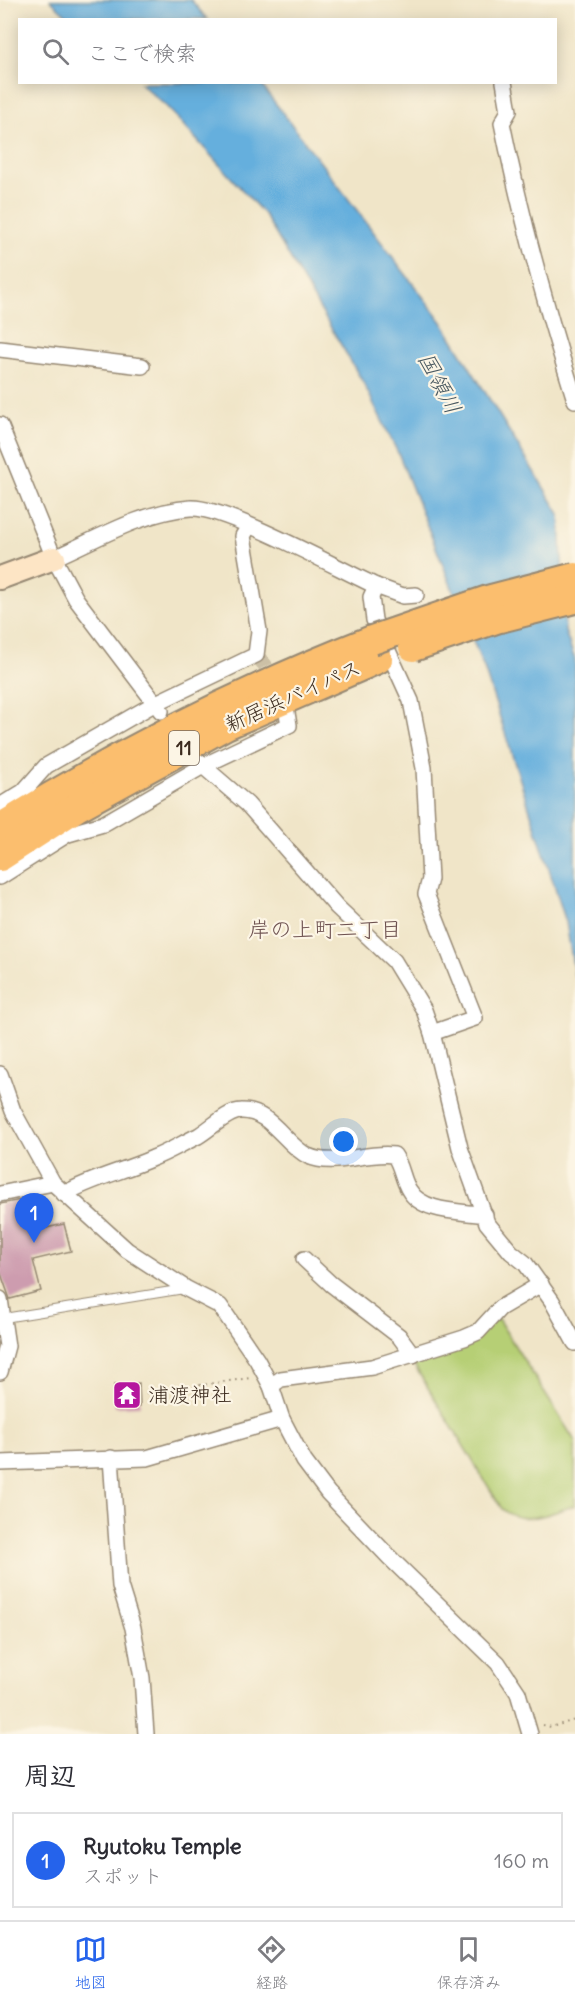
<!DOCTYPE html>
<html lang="ja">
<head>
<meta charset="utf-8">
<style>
	body { margin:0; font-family:Delius,"Klee One",sans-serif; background:#f2f2f3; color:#2b2b33 }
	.you { position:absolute; left:344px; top:1142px; width:21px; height:21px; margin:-15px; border:4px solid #fff; border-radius:50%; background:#1a73e8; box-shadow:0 0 0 9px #1a73e833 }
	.badge { display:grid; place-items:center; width:39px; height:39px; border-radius:50%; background:#2563eb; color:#fff; font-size:20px; font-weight:700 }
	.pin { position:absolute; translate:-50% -50px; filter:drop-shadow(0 2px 3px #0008) }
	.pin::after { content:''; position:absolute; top:32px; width:21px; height:18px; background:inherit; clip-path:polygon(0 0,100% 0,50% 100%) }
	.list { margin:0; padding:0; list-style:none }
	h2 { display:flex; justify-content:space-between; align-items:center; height:78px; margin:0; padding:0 24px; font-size:26px }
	h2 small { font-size:20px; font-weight:400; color:#7c7c81 }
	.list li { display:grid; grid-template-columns:39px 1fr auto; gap:18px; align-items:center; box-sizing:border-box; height:96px; margin:0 12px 12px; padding:0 12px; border:2px solid #e1e1e2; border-radius:0px }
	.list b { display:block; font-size:22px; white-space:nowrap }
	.list p { margin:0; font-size:20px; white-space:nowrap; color:#7c7c81 }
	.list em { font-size:20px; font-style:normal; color:#7c7c81 }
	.icon { flex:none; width:33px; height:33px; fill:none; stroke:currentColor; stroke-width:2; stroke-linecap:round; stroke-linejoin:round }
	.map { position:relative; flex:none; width:575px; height:1734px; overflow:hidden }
	.search { position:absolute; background:#fff; box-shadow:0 3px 15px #0003; left:18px; right:18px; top:18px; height:66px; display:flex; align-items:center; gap:15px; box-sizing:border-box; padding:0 21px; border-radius:0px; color:#7c7c81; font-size:22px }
	.sheet { height:186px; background:#fff }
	nav { display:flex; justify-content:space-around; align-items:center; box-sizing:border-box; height:84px; border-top:2px solid #e1e1e2; background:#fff; font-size:16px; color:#7c7c81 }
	nav a { display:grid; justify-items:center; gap:3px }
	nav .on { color:#2563eb }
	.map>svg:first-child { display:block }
	.green { fill:#b6cf74; stroke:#787c49; stroke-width:1.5 }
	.water { fill:#65afdd; stroke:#506c7e; stroke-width:1.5 }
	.building { fill:#cd9caf }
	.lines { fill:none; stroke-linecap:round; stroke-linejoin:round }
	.street-tunnel { stroke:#ccc0a6; stroke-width:15; stroke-dasharray:15 8; stroke-linecap:butt }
	.lane-casing { stroke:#968873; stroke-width:10 }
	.street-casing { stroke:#968873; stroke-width:18 }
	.secondary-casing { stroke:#968873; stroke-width:26 }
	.highway-casing { stroke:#968873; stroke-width:32 }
	.path { stroke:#968873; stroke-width:2; stroke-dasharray:1.5 4.5; stroke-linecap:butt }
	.lane { stroke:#fff; stroke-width:8 }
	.street { stroke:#fff; stroke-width:15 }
	.secondary { stroke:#fde5c5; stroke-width:22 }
	.highway { stroke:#fbbe6e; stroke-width:28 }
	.highway-bridge-casing { stroke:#968873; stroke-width:32; stroke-linecap:butt }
	.highway-bridge { stroke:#fbbe6e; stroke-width:28 }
	.labels { text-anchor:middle; stroke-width:4.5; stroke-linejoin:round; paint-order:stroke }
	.shield { fill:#fcf5e5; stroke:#75675a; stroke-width:1.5 }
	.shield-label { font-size:20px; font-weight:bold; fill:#3b2a1e }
	.street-label { font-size:21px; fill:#3b2a1e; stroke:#fcf5e5 }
	.poi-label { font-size:21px; fill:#3b2a1e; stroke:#fcf5e5; text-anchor:start }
	.water-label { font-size:22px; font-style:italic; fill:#4a5961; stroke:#fcf5e5 }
	.neighbourhood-label { font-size:22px; fill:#6e5251; stroke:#fcf5e5 }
</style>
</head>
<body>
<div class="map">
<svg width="575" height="1734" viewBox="0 0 575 1734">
	<rect width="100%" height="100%" fill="#fcf5e5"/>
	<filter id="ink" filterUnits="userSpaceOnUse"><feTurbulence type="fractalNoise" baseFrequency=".0167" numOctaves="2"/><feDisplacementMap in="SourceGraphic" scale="12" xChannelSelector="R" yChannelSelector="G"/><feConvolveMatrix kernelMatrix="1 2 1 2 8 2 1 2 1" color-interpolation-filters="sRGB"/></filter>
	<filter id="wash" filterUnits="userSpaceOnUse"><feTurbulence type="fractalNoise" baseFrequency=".008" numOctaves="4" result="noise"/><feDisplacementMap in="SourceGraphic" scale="24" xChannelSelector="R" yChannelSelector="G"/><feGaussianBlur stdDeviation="1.35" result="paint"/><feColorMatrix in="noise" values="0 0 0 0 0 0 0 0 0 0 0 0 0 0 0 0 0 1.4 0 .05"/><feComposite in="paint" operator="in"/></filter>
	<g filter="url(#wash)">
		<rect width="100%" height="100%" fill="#f0e5c8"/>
		<path class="green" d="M 498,1319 L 575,1441 L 575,1505 C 553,1513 522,1527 502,1509 L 411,1360 Z"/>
		<g class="water">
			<polygon points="50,0 191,0 207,19 71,19"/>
			<polygon points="140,83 260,83 442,322 560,514 565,631 575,660 575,978 566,922 484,668 399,455 363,382 264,214 167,107"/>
		</g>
		<g id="blocks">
			<g class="building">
				<polygon points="21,1200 29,1232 64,1224 71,1251 33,1260 41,1291 10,1299 0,1271 0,1204"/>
				<polygon points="139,1383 140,1406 115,1407 114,1385"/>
			</g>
		</g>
	</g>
	<g filter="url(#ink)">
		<use href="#blocks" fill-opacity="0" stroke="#968873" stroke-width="1.5"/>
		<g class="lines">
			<polyline class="street-tunnel" points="256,655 265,665 274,686"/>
			<g class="lane-casing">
				<polyline id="lane" points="4,1318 184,1289"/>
			</g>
			<g class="street-casing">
				<g id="street">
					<path d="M 504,82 L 509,111 L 502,123 C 521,217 546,308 575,400"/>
					<polyline points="0,349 142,366"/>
					<polyline points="0,425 54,558 76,599 161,711"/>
					<path d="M 54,558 C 97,539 144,511 191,508 C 224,506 339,569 376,586 L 371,597 L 374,620 L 411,701 L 424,768 L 430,879 L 426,894 L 475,1018 L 432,1033"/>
					<polyline points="376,586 403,596 416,595"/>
					<polyline points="287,713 289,725 203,766 247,804 337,907 394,961 424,1010 432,1033 460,1148 487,1223 511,1252 525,1263 552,1301 575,1343"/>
					<polyline points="0,806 23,792 46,766 154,704 256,655 259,631 243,536 249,526"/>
					<polyline points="0,877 68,834 103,824 203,766 199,762"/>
					<polyline points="0,1074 13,1111 53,1183 127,1250 187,1289 220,1306 257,1360 271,1386 282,1419 304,1461 328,1493 389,1557 498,1663 518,1693 530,1734"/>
					<polyline points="0,1194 53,1183"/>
					<path d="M 64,1194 C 92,1178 124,1171 153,1158 C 169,1152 183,1143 198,1136 C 210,1129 228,1111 241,1111 C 271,1110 285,1145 308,1156 C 335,1168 365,1151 394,1155 C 402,1166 402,1179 409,1190 C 422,1213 462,1211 485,1215"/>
					<polyline points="304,1259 331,1284 399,1336 413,1355"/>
					<polyline points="0,1299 7,1346 0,1372"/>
					<polyline points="271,1386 281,1379 372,1367 464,1338 478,1332 500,1308 541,1284"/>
					<polyline points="111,1458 120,1586 133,1628 142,1678 146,1734"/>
					<polyline points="0,1463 147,1458 282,1419"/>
				</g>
			</g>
			<g class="secondary-casing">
				<polyline id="secondary" points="0,578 54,558"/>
			</g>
			<g class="highway-casing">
				<g id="highway">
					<path d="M 0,828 C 118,753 242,691 372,640"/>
					<polyline points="0,857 77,807 226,725 378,659"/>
				</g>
			</g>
			<g class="path">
				<polyline points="146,1393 250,1378"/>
				<polyline points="543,1725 551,1727 575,1720"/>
			</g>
			<use href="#lane" class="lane"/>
			<use href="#street" class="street"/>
			<use href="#secondary" class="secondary"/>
			<use href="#highway" class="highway"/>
			<g class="highway-bridge-casing">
				<g id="highway-bridge">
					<polyline points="372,640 491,599 575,577"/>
					<polyline points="413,647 496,619 575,599"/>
				</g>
			</g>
			<use href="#highway-bridge" class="highway-bridge"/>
		</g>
	</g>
	<defs>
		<g id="temple-square" transform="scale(1.5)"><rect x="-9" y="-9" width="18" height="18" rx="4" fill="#b5179e" stroke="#fcf5e5"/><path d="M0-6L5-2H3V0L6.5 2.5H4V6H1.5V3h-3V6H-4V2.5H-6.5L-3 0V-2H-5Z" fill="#fff"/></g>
	</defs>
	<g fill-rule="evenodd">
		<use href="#temple-square" x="127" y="1395"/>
	</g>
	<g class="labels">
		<rect class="shield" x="169" y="731" width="30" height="34" rx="4.5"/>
		<g class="shield-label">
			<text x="184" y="755">11</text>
		</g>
		<g class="street-label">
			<text transform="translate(293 696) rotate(-24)" y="7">新居浜バイパス</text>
		</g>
		<g class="poi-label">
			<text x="148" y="1402">浦渡神社</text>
		</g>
		<g class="water-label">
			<text transform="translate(440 383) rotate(62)" y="8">国領川</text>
		</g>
		<g class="neighbourhood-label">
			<text x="325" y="937">岸の上町二丁目</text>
		</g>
	</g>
</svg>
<div class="you"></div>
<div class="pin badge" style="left:34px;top:1243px">1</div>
<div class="search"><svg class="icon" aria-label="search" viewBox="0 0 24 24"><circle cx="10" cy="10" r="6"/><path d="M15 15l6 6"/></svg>ここで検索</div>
</div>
<section class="sheet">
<h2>周辺<small></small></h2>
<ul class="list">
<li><span class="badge">1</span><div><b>Ryutoku Temple</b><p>スポット</p></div><em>160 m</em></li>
</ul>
</section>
<nav>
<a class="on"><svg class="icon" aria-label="map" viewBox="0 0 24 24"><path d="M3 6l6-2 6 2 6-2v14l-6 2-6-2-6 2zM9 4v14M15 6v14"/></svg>地図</a>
<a><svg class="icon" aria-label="directions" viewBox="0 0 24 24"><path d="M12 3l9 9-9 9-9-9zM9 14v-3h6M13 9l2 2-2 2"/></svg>経路</a>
<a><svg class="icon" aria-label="saved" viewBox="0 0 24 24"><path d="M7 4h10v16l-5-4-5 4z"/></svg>保存済み</a>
</nav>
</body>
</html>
